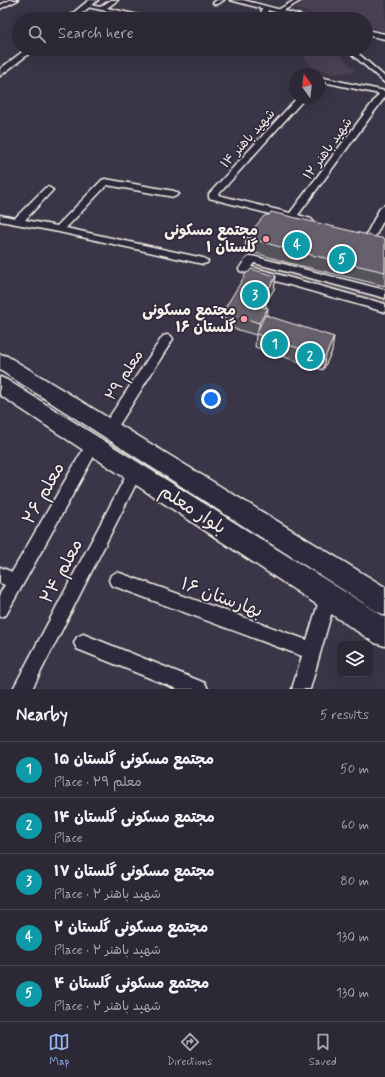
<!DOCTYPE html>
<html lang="en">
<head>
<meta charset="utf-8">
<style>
	body { margin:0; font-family:Mynerve,"Playpen Sans Arabic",sans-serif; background:#34303d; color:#f1f3f6 }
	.controls { position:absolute; right:12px; bottom:12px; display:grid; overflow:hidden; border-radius:8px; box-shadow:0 4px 16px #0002 }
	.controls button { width:36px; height:36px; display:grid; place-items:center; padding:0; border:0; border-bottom:1px solid #484450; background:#2c2835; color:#f1f3f6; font:20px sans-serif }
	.compass { position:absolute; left:289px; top:68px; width:36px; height:36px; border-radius:50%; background:#2c2835; box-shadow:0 4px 16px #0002; rotate:345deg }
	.you { position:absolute; left:211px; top:399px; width:14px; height:14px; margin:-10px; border:3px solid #fff; border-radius:50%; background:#1a73e8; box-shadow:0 0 0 6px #1a73e833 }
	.badge { display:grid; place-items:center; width:26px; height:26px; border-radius:50%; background:#95b2f1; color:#fff; font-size:13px; font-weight:700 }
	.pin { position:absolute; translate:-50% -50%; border:2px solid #fff; box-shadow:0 1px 4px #0006 }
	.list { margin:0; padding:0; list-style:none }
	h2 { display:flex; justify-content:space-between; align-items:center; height:52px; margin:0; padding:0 16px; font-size:17px }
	h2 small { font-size:13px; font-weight:400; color:#a6a6ad }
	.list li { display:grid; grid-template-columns:26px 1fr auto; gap:12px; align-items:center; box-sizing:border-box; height:56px; padding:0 16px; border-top:1px solid #484450 }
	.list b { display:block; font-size:15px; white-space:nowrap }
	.list p { margin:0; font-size:13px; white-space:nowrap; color:#a6a6ad }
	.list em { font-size:13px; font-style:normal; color:#a6a6ad }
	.icon { flex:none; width:22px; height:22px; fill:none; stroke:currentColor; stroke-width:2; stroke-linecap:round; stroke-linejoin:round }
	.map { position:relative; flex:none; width:385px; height:689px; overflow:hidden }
	.search { position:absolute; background:#2c2835; box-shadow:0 4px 16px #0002; left:12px; right:12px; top:12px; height:44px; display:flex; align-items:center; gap:10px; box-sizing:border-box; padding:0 14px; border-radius:22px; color:#a6a6ad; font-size:15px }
	.sheet { height:332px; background:#2c2835 }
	nav { display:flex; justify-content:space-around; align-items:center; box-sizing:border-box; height:56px; border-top:1px solid #484450; background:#2c2835; font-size:11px; color:#a6a6ad }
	nav a { display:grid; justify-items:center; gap:2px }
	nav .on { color:#95b2f1 }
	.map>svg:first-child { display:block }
	.built { fill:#484352 }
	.green { fill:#534e5c; stroke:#a4a0a2 }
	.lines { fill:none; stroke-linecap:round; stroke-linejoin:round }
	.minor-casing { stroke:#f4f1e8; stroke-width:3 }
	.tertiary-casing { stroke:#f4f1e8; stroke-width:3 }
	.primary-casing { stroke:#f4f1e8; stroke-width:3 }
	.minor { fill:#2f2a3d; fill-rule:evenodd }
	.tertiary { fill:#2f2a3d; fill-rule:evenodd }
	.primary { fill:#2f2a3d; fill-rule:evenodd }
	.wall { fill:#57535d; stroke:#f4f1e8 }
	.shaded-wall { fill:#47444c; stroke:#f4f1e8 }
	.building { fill:#65616c; stroke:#f4f1e8 }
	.poi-dot { fill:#ff9aa2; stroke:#2f2a3d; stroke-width:1.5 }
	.labels { text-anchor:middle; stroke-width:3.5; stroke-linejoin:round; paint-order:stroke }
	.far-street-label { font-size:13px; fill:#f4f1e8; stroke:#2f2a3d }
	.poi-label { font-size:15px; font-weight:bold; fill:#f4f1e8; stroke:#2f2a3d; text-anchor:end }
	.street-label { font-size:15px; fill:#f4f1e8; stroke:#2f2a3d }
	.near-street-label { font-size:18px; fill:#f4f1e8; stroke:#2f2a3d }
</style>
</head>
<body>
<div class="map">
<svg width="385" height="689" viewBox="0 0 385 689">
	<rect width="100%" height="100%" fill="#3b3647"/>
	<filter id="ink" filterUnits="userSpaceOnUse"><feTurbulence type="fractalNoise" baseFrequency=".025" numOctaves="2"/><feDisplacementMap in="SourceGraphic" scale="8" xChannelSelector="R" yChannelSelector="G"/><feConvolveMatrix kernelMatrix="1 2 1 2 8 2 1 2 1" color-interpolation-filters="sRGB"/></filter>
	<g filter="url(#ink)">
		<g class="built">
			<polygon points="308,0 385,0 385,32 366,27 366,19 333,19 293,8"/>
			<polygon points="297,49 334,49 356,71 335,74 312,67"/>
		</g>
		<polygon class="green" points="253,260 385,295 385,307 246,269"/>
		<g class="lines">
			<g class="minor-casing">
				<g id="minor">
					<polygon points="10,0 18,0 0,9 0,5"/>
					<polygon points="111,0 118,0 107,8 156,19 143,19 83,6 86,4 100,7"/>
					<polygon points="217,0 224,0 218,4 214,4 213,3"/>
					<polygon points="295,0 302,0 281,12 276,11"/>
					<polygon points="265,6 268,8 267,19 261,19 262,8"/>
					<polygon points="346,49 353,49 385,77 385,83"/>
					<polygon points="319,77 385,91 385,97 298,215 311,219 313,221 311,223 308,224 209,198 209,194 297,98 305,98 218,195 290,213 379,94 319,81"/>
					<polygon points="105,179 174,191 179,194 174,197 107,185 66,228 203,258 208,261 207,263 203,264 59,232 0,221 0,215 15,218 45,188 48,187 53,190 51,192 25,220 57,226 102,180"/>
					<polygon points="385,205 385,217 374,239 366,239 365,237 380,208"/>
					<path d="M 252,256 L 385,290 L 385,298 L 254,263 L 251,267 L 385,304 L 385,312 L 240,271 L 239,269 C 242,264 246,257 252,256 Z"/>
					<polygon points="167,335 171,336 173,339 114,433 109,434 104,433 102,429 104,425 163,336"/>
					<polygon points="93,439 98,441 100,445 98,449 6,615 0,617 0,593 5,585 0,583 0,567 12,572 88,441"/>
					<polygon points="135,466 140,468 142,472 32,689 13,689 130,468"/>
					<polygon points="117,572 307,640 322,591 328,589 334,591 336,597 310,689 292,689 302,656 111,585 109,580 111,575"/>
					<polygon points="83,634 205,683 208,689 177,689 77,649 74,643 77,637"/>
				</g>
			</g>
			<g class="tertiary-casing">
				<g id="tertiary">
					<polygon points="89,0 98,0 75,19 66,19"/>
					<polygon points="230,0 243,0 315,19 301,19"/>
					<polygon points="366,30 385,34 385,39 366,35"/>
					<polygon points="26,49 35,49 0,76 0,69"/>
				</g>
			</g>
			<g class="primary-casing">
				<g id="primary">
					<polygon points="0,354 7,356 385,587 385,615 376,611 0,370"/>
					<polygon points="0,377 7,380 385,617 385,646 375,643 0,395"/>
				</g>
			</g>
			<use href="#minor" class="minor"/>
			<use href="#tertiary" class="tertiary"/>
			<use href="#primary" class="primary"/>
		</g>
		<g class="wall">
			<polygon points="246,237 385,239 385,286 289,263 245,250"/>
			<polygon points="249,272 276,276 274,289 266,303 266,308 267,315 332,351 323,370 255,347 256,335 225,326 225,308"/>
		</g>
		<g class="shaded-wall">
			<polygon points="276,276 274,289 266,303 265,313 268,308 266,322 258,335 262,300"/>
			<polygon points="334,337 332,351 323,370 325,357"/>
		</g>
		<g class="building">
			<polygon points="271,212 385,239 385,272 290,250 246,237 265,215 269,215"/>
			<polygon points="251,269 276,276 262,300 266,301 262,307 268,308 259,323 225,312 227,309 225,308 247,272 249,272"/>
			<polygon points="265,315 334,337 325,357 256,334"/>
		</g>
	</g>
	<g class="poi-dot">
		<circle cx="266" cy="239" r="4"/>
		<circle cx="244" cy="319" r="4"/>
	</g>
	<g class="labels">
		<g class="far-street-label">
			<text transform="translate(247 138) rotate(-48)" y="5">شهید باهنر ۱۴</text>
			<text transform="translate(327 148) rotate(-54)" y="5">شهید باهنر ۱۲</text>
		</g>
		<g class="poi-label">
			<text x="258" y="235">مجتمع مسکونی<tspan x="258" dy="17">گلستان ۱</tspan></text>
			<text x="236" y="315">مجتمع مسکونی<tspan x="236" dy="17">گلستان ۱۶</tspan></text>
		</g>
		<g class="street-label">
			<text transform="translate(124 375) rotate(-57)" y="5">معلم ۲۹</text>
		</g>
		<g class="near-street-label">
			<text transform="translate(43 493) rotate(-61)" y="6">معلم ۲۶</text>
			<text transform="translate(193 509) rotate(33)" y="6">بلوار معلم</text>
			<text transform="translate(61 571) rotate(-62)" y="6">معلم ۲۴</text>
			<text transform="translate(222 597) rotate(20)" y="6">بهارستان ۱۶</text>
		</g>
	</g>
</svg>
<div class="controls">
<button><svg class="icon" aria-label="layers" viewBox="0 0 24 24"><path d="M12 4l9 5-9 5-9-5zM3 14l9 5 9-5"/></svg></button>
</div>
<svg class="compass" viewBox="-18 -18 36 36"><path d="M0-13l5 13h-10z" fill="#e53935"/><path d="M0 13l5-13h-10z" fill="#a6a6ad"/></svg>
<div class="you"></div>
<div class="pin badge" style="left:275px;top:344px;background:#0f9aa8">1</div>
<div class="pin badge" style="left:310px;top:356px;background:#0f9aa8">2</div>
<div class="pin badge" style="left:255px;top:295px;background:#0f9aa8">3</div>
<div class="pin badge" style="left:297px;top:245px;background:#0f9aa8">4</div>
<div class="pin badge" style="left:342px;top:259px;background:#0f9aa8">5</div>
<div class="search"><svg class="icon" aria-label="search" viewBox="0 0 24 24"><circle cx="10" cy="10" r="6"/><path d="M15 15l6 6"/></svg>Search here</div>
</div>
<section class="sheet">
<h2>Nearby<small>5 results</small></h2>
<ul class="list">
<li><span class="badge" style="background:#0f9aa8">1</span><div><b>مجتمع مسکونی گلستان ۱۵</b><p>Place · معلم ۲۹</p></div><em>50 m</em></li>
<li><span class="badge" style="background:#0f9aa8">2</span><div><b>مجتمع مسکونی گلستان ۱۴</b><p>Place</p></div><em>60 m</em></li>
<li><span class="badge" style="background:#0f9aa8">3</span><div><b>مجتمع مسکونی گلستان ۱۷</b><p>Place · شهید باهنر ۲</p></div><em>80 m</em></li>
<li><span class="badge" style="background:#0f9aa8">4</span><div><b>مجتمع مسکونی گلستان ۲</b><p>Place · شهید باهنر ۲</p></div><em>130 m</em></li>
<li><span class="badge" style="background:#0f9aa8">5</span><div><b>مجتمع مسکونی گلستان ۴</b><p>Place · شهید باهنر ۲</p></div><em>130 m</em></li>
</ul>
</section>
<nav>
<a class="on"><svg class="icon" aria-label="map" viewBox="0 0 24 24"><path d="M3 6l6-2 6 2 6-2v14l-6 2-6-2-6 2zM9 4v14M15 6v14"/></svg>Map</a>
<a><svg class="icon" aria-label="directions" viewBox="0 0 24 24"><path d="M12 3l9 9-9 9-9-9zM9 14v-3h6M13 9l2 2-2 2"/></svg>Directions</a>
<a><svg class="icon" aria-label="saved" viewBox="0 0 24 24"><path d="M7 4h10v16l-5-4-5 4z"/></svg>Saved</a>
</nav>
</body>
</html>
